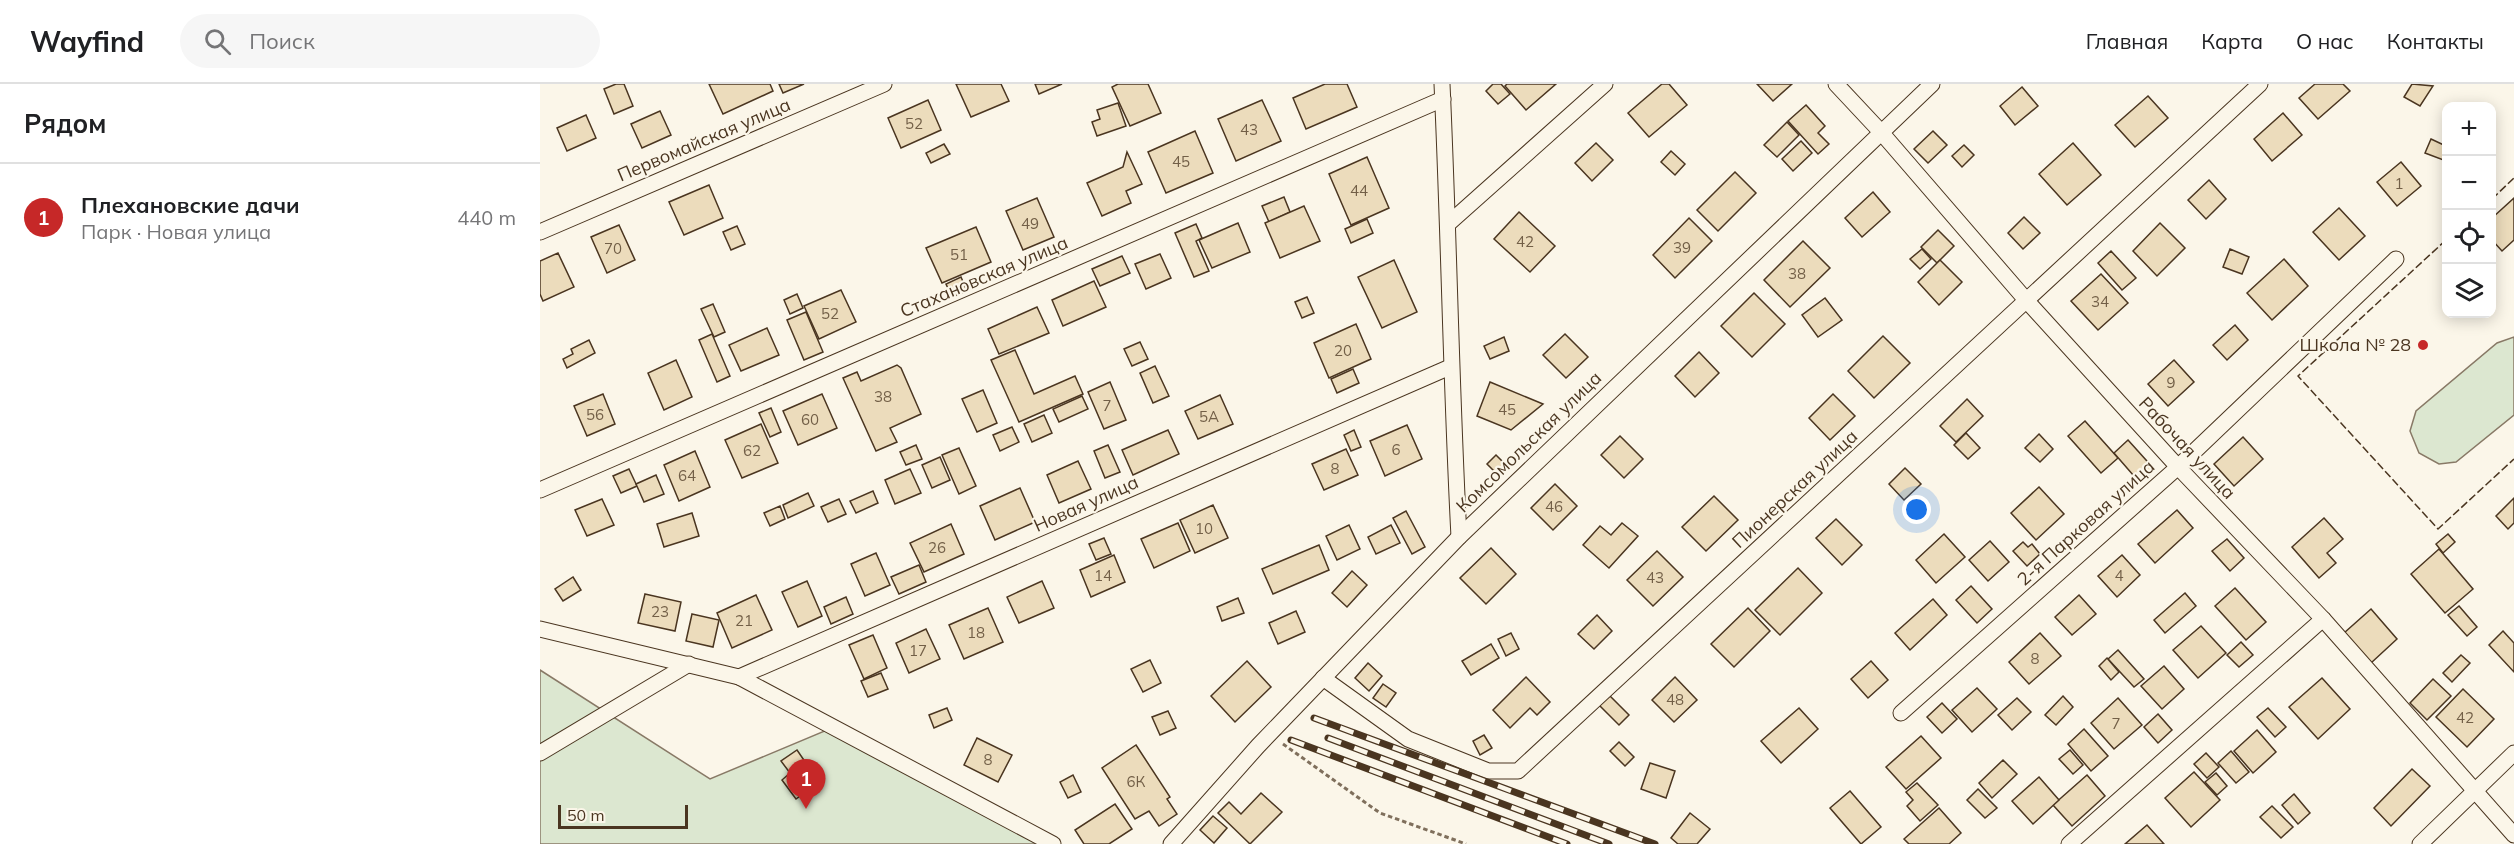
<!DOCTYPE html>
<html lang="ru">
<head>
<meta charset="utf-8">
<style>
	body { margin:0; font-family:Mulish,sans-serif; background:#f6f6f6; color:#202124 }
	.controls { position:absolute; right:18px; top:18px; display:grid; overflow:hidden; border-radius:12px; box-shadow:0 3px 15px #0003 }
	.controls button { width:54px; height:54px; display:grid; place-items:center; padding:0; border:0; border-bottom:2px solid #e0e0e0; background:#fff; color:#202124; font:30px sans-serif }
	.scale { position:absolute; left:18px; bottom:15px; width:130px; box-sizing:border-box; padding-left:6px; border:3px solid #4a3520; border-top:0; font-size:16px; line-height:21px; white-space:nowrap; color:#4a3520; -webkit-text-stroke:4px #fbf6e9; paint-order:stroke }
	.you { position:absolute; left:1377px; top:426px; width:21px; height:21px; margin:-15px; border:4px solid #fff; border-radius:50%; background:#1a73e8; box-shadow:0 0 0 9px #1a73e833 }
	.badge { display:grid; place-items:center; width:39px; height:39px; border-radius:50%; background:#c62828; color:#fff; font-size:20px; font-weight:700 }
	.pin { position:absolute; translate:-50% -50px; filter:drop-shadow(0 2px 3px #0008) }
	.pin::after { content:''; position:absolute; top:32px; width:21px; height:18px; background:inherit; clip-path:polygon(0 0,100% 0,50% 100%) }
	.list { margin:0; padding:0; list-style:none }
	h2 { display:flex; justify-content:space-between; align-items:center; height:78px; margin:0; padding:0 24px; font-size:26px }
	h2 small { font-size:20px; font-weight:400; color:#757577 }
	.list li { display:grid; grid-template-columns:39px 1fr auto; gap:18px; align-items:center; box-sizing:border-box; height:108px; padding:0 24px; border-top:2px solid #e0e0e0 }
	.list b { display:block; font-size:22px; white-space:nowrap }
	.list p { margin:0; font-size:20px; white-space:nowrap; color:#757577 }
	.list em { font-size:20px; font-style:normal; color:#757577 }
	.icon { flex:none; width:33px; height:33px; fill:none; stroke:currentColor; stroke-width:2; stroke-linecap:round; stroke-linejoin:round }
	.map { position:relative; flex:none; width:1974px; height:760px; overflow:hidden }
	header { display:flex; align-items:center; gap:36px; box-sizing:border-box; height:84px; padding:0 30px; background:#fff; border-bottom:2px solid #e0e0e0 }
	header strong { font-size:28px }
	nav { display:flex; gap:33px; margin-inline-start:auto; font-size:21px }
	.search { width:420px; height:54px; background:#f6f6f6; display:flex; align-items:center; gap:15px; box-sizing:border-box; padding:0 21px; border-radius:33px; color:#757577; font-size:22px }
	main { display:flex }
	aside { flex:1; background:#fff }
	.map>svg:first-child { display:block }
	.green { fill:#dce7d0; stroke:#887966; stroke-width:1.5 }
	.building { fill:#ecdcbc; stroke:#4a3520; stroke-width:1.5 }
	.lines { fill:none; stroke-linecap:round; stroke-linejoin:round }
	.minor-casing { stroke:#4a3520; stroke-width:17 }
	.path { stroke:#7f6f5c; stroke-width:3; stroke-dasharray:4.5 3; stroke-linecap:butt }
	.minor { stroke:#fbf6e9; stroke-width:15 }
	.rail-casing { stroke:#4a3520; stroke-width:7 }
	.rail { stroke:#fbf6e9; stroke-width:4.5; stroke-dasharray:14; stroke-linecap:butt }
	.fence { stroke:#4a3520; stroke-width:1.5; stroke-dasharray:8 3; stroke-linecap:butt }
	.poi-dot { fill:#c62828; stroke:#fbf6e9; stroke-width:2 }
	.labels { text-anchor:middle; stroke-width:4.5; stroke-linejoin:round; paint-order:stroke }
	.number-label { font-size:15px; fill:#725f47 }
	.street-label { font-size:18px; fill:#4a3520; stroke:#fbf6e9 }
	.poi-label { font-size:18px; fill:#4a3520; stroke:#fbf6e9; text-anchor:end }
</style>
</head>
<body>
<header>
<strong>Wayfind</strong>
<div class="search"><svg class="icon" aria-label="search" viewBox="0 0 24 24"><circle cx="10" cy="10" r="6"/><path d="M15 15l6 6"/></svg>Поиск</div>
<nav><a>Главная</a><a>Карта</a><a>О нас</a><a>Контакты</a></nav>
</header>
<main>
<aside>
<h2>Рядом<small></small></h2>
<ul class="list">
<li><span class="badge">1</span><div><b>Плехановские дачи</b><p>Парк · Новая улица</p></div><em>440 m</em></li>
</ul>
</aside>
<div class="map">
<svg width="1974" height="760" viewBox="0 0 1974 760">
	<rect width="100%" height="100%" fill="#fbf6e9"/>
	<g class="green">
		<polygon points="1974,253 1974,331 1916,378 1899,380 1879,369 1870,347 1876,327 1957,259"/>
		<polygon points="0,586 170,695 294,643 513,760 0,760"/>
	</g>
	<g class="building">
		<polygon points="76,0 84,0 93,22 74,30 64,5"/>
		<polygon points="169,0 230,0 233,7 183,30"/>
		<polygon points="239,0 264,0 243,9"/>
		<polygon points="416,0 461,0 469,17 431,33"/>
		<polygon points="495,0 522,0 499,10"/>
		<polygon points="578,0 608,0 621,29 590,42 572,3"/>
		<polygon points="785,0 807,0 817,23 766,45 753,14"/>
		<polygon points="953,0 961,0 970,10 958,20 946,7"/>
		<polygon points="967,0 1016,0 986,26 965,2"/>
		<polygon points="1122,0 1129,0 1147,21 1109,53 1088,29"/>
		<polygon points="1217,0 1252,0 1233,17"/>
		<polygon points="1775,0 1803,0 1810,7 1778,35 1759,14"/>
		<polygon points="1872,0 1893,2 1880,22 1864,13"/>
		<polygon points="1482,3 1498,22 1475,41 1460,22"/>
		<polygon points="1608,12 1628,34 1595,63 1575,41"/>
		<polygon points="388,16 401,46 361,64 348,34"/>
		<polygon points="722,16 741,57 696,77 678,35"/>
		<polygon points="578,19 586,42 557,52 552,38 560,35 557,26"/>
		<polygon points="1266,21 1285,42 1278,49 1289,60 1278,70 1248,37"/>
		<polygon points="120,27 131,51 102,64 91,40"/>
		<polygon points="1743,29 1762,51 1732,77 1714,55"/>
		<polygon points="46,31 56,54 27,67 17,44"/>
		<polygon points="1247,38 1259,51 1237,73 1224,61"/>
		<polygon points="655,47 673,89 626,109 608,68"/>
		<polygon points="1393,47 1407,61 1388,79 1374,65"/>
		<polygon points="1891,55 1906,62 1906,77 1885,69"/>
		<polygon points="1261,57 1272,69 1253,87 1242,75"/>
		<polygon points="1056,59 1073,76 1052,97 1035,79"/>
		<polygon points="1533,59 1561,91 1527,121 1499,90"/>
		<polygon points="404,60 410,70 391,79 386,69"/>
		<polygon points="1424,61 1434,71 1422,83 1412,72"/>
		<polygon points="1131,67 1145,80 1135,91 1121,78"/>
		<polygon points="587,68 602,100 586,107 591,119 562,132 547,99 583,83"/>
		<polygon points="827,73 849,124 811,141 789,90"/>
		<polygon points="1861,78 1881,102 1857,122 1837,98"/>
		<polygon points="1195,88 1216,109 1178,147 1157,126"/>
		<polygon points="1669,96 1686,115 1666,135 1648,116"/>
		<polygon points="169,101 183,134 144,151 129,118"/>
		<polygon points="1333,108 1350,128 1322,153 1305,134"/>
		<polygon points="744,113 750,128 729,138 722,122"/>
		<polygon points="497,114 514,153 483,166 466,127"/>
		<polygon points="1974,114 1974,156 1962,167 1952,156 1952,134"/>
		<polygon points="764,122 780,157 740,174 725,139"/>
		<polygon points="1799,124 1825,152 1799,176 1773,148"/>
		<polygon points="979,128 1015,162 990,188 954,155"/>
		<polygon points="1484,133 1500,149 1483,165 1468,149"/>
		<polygon points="1149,134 1172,157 1135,194 1113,171"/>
		<polygon points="827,135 833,149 811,159 805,145"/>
		<polygon points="698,139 710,168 672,184 659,156"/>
		<polygon points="1620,139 1645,164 1617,192 1593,167"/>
		<polygon points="656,140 662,154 656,157 669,187 654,193 635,149"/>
		<polygon points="79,141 95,176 67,189 51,153"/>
		<polygon points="197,142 205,160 191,166 183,148"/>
		<polygon points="436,143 451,178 402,199 386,164"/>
		<polygon points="1398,146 1414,162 1397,179 1381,163"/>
		<polygon points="1263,157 1290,184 1250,223 1224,196"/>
		<polygon points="1382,165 1391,175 1380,185 1370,175"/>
		<polygon points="1690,165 1709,173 1702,190 1683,183"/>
		<polygon points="1571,167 1596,194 1582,206 1558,179"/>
		<polygon points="18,169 34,203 3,217 0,210 0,177"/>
		<polygon points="620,170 631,194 606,205 595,180"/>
		<polygon points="582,172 590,189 560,202 552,185"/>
		<polygon points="1744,175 1768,202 1732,236 1707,209"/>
		<polygon points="854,176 877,228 842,244 818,193"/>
		<polygon points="1400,176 1422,198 1399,221 1378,198"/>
		<polygon points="1561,190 1588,219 1558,246 1531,217"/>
		<polygon points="421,193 427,207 412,213 406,200"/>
		<polygon points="554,197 566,223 523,242 512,216"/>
		<polygon points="301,206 316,238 279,255 264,222"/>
		<polygon points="1214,209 1245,240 1212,273 1181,242"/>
		<polygon points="257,210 263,224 250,230 244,216"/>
		<polygon points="767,213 774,229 762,234 755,218"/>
		<polygon points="1285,214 1302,236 1278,253 1262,231"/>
		<polygon points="173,220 185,248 174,253 161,225"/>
		<polygon points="497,223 509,249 459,270 448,245"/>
		<polygon points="266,228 283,268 264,276 247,236"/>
		<polygon points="816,240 831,275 789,294 774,259"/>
		<polygon points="1695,241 1708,256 1687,276 1673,261"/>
		<polygon points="227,244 239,271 201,287 189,261"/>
		<polygon points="172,250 190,292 177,298 159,256"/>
		<polygon points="1025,250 1048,273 1026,294 1003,271"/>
		<polygon points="1343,252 1370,279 1334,314 1308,287"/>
		<polygon points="964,253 969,267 950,275 944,262"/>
		<polygon points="49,256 55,269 27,284 23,275 33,270 31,265"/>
		<polygon points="600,258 608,275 592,282 584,265"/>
		<polygon points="475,266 494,310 535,292 543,310 479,338 451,276"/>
		<polygon points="1159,268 1179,289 1155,313 1135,292"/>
		<polygon points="136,276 152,313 124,326 108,289"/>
		<polygon points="1634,276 1654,298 1628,322 1608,300"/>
		<polygon points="357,281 361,284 381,330 350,344 357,358 336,367 303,294 317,288 321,297"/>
		<polygon points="615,282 629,312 613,319 600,289"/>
		<polygon points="813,285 819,299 797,309 791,295"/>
		<polygon points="570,298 586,336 564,345 548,308"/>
		<polygon points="950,298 1003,320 971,346 937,332"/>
		<polygon points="443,306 457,339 437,348 422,315"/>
		<polygon points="63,310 75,340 47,352 34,322"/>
		<polygon points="282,310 297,344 258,361 243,327"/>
		<polygon points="1293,310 1315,332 1290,356 1269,334"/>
		<polygon points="680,311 693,340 658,355 645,327"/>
		<polygon points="542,312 548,325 519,338 513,325"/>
		<polygon points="1427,315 1443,332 1416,358 1400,342"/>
		<polygon points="231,324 241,348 230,353 219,329"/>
		<polygon points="504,331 512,349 492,358 484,340"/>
		<polygon points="1545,337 1578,374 1561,389 1528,352"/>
		<polygon points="221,340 238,379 202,394 185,356"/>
		<polygon points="867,341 882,375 845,392 830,357"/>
		<polygon points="472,343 479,358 460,367 453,351"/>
		<polygon points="628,346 639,370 593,391 582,366"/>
		<polygon points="814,346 821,363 811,367 804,351"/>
		<polygon points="1426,349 1440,364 1428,375 1414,361"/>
		<polygon points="1499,350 1513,365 1500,378 1485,364"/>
		<polygon points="1080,352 1103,375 1084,394 1061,371"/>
		<polygon points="1703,353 1723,375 1694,402 1674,380"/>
		<polygon points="1588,356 1615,386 1600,399 1574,369"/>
		<polygon points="376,361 382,375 366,381 360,368"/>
		<polygon points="568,361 580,388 565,394 554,367"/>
		<polygon points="419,364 436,402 419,410 402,371"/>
		<polygon points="806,365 818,391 784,406 772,380"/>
		<polygon points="155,367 170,403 139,417 124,381"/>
		<polygon points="956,371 969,384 960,393 947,380"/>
		<polygon points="400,373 410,396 392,404 382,381"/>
		<polygon points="538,377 551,405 519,419 507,391"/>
		<polygon points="1365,384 1381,400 1364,416 1349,400"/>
		<polygon points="89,385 97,402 81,409 73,392"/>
		<polygon points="370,385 381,409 355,420 345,396"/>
		<polygon points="116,391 124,410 104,418 96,400"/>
		<polygon points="1015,400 1037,422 1013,446 991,424"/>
		<polygon points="1499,403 1524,430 1496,456 1471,429"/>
		<polygon points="480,404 495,438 455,456 440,422"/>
		<polygon points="333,407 338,419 316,429 310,417"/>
		<polygon points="268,409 274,422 248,434 243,421"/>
		<polygon points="1174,412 1198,436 1166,467 1142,443"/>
		<polygon points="1974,414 1974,439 1968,445 1956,432"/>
		<polygon points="62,415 74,441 47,452 35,426"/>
		<polygon points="299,415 306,430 288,438 281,423"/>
		<polygon points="673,421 688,454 655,469 640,436"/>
		<polygon points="240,422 245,435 230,442 224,429"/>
		<polygon points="1637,426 1653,444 1615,479 1598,460"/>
		<polygon points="866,427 885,463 872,470 853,434"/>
		<polygon points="152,429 159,452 124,463 117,440"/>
		<polygon points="1784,434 1803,455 1787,469 1796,479 1779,494 1752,463"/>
		<polygon points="1296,435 1322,461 1302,481 1276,454"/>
		<polygon points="638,439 650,467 614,484 601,455"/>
		<polygon points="1082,439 1098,452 1069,484 1043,461 1060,442 1071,451"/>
		<polygon points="411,440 424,470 384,488 370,459"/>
		<polygon points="809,441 820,465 797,476 786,452"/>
		<polygon points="851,441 860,459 836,470 828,453"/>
		<polygon points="1404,450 1425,473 1396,499 1376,476"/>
		<polygon points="1908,450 1915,458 1903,469 1896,460"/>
		<polygon points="564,454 571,470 556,476 549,460"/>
		<polygon points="1687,455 1704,474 1690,487 1672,467"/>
		<polygon points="1450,457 1469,478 1448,497 1429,476"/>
		<polygon points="1483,458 1488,463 1492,460 1500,470 1487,482 1473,467"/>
		<polygon points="779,461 789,486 733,510 722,485"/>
		<polygon points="951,464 976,490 946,520 920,494"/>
		<polygon points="1899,465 1933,505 1905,529 1871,490"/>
		<polygon points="1117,467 1143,493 1113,522 1087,496"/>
		<polygon points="336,469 350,501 325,512 311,480"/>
		<polygon points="574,471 585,498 551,513 540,486"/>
		<polygon points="1582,471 1600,491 1577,513 1558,492"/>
		<polygon points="379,481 386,498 359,510 351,493"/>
		<polygon points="1258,484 1282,509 1240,551 1215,526"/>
		<polygon points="812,487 827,501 807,523 792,509"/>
		<polygon points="33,493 41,506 23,517 15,505"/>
		<polygon points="267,497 282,532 258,543 242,508"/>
		<polygon points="502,497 514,524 479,539 467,513"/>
		<polygon points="1431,502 1452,525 1437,539 1416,516"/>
		<polygon points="1695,504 1726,538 1706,556 1675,522"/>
		<polygon points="1645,509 1656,522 1625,549 1614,536"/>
		<polygon points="105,510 141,518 135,547 98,539"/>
		<polygon points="216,511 232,546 192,564 177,529"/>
		<polygon points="1539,511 1556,530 1532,551 1515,533"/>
		<polygon points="306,513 313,530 291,540 284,523"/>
		<polygon points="698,514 704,529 682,537 677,523"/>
		<polygon points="1393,515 1407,531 1370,566 1355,549"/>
		<polygon points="1919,522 1937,543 1927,552 1908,531"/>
		<polygon points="448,524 463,558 424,575 409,541"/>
		<polygon points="1208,524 1230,547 1194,583 1171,560"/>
		<polygon points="1831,525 1857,555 1831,579 1804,549"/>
		<polygon points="756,527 765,548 738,560 729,539"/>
		<polygon points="152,530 179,536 173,563 146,557"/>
		<polygon points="1057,531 1072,547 1054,565 1038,550"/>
		<polygon points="1661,542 1686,569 1658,594 1633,566"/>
		<polygon points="386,545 400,575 369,589 356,559"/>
		<polygon points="1963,547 1974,559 1974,588 1949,561"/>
		<polygon points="971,549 979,565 966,572 958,555"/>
		<polygon points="1500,549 1521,572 1489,600 1469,578"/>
		<polygon points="333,551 347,584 324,595 309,561"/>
		<polygon points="1701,558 1713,571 1699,583 1687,571"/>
		<polygon points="951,560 959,574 931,591 922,577"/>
		<polygon points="1578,566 1604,595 1594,603 1568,575"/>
		<polygon points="1921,571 1930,579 1912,598 1903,589"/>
		<polygon points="1567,574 1579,588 1571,596 1559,582"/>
		<polygon points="610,576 621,599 603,608 591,585"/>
		<polygon points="707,577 731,603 695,638 671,612"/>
		<polygon points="1331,577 1348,596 1328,614 1311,595"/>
		<polygon points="828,579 842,592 829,607 815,594"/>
		<polygon points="1624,582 1644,605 1622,625 1601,602"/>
		<polygon points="341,589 348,605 328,613 321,597"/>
		<polygon points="986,593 1010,618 997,631 990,624 970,644 953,626"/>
		<polygon points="1135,593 1157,616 1134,638 1112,616"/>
		<polygon points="1782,594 1810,625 1778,655 1749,623"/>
		<polygon points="1893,595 1911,612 1887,636 1870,619"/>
		<polygon points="843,600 856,609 846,623 833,614"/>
		<polygon points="1437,604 1457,625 1432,648 1412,626"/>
		<polygon points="1923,605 1954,635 1927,663 1896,633"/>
		<polygon points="1069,611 1089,631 1079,641 1059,621"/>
		<polygon points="1523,612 1533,623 1516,641 1505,631"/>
		<polygon points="1477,614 1491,628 1472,646 1458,631"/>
		<polygon points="1578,614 1602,641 1574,665 1551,639"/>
		<polygon points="1402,619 1417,635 1402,649 1387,633"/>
		<polygon points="407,624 412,636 394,644 389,631"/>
		<polygon points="1259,624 1278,645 1241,679 1221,657"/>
		<polygon points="1728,624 1746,643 1735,653 1717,633"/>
		<polygon points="628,627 636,644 620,651 612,633"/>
		<polygon points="1618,630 1632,646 1618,659 1604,643"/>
		<polygon points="1544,645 1568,672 1551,687 1528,660"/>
		<polygon points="1717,646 1736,668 1713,689 1694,667"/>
		<polygon points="944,651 952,664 940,671 933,657"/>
		<polygon points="1381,652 1401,674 1366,705 1346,683"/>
		<polygon points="437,654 472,671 458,698 424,681"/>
		<polygon points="1079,658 1094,673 1085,682 1070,667"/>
		<polygon points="596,661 630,713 627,715 637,730 619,742 609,727 595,735 562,684"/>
		<polygon points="257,666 279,698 256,715 242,696 250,689 241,677"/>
		<polygon points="1530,666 1543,681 1533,690 1519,675"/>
		<polygon points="1691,667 1709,688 1696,699 1678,679"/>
		<polygon points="1666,669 1679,683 1667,694 1654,680"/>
		<polygon points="1463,676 1477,690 1452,714 1439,699"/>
		<polygon points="1110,679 1135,687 1126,714 1101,705"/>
		<polygon points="1872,685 1890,702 1851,742 1834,724"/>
		<polygon points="1654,688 1680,716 1651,743 1625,714"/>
		<polygon points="1676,689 1687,702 1677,711 1665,698"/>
		<polygon points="533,691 541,708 528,714 520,698"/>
		<polygon points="1547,691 1565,712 1532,742 1513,721"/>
		<polygon points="1499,693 1519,716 1493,740 1472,717"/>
		<polygon points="1377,699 1398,721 1380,737 1367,722 1373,716 1366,708"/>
		<polygon points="1438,705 1457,724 1445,734 1427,716"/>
		<polygon points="1310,707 1341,743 1321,760 1290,724"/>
		<polygon points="721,709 742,728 710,760 678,729 689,718 701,730"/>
		<polygon points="1754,710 1770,729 1758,740 1742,721"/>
		<polygon points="575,720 592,745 569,760 544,760 535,746"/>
		<polygon points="1732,722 1753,743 1741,754 1720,733"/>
		<polygon points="1399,724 1421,749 1409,760 1369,760 1364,755"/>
		<polygon points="1150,729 1170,745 1157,760 1138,760 1131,754"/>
		<polygon points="673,732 687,744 674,759 660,746"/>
		<polygon points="1607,741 1624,760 1585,760"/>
	</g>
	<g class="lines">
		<g class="minor-casing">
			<g id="minor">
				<path d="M 902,0 C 909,151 911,302 919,453"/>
				<polyline points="1296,0 1340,47 1486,216 1638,383 1783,535 1974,751"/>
				<polyline points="908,140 1065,0"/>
				<polyline points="0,148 344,0"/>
				<polyline points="0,406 903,15"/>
				<polyline points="0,545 199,593 513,760"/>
				<polyline points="199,593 910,283"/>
				<polyline points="783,594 868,655 948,687 978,687 1720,0"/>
				<polyline points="1361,629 1638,383 1856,175"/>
				<polyline points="0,669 149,580"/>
				<polyline points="631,760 718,662 919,453 1392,0"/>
				<polyline points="1529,760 1783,535"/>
				<polyline points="1880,760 1974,669"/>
			</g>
		</g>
		<polyline class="path" points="743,660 840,729 926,760"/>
		<use href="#minor" class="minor"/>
		<g class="rail-casing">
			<g id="rail">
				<polyline points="774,634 1115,760"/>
				<polyline points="788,654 1069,760"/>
				<polyline points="751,656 1027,760"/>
			</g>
		</g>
		<use href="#rail" class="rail"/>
		<g class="fence">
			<polyline points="1952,115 1974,94"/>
			<polyline points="1906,156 1758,292 1898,445 1974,375"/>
		</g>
	</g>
	<circle class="poi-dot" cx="1883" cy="261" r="6"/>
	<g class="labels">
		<g class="number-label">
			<text x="374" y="45">52</text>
			<text x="709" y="51">43</text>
			<text x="641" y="83">45</text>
			<text x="1859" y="105">1</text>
			<text x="819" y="112">44</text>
			<text x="490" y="145">49</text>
			<text x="985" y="163">42</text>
			<text x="1142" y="169">39</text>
			<text x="73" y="170">70</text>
			<text x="419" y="176">51</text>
			<text x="1257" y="195">38</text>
			<text x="1560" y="223">34</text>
			<text x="290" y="235">52</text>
			<text x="803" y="272">20</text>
			<text x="1631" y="304">9</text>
			<text x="343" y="318">38</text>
			<text x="567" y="327">7</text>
			<text x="967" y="331">45</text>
			<text x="55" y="336">56</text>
			<text x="669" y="338">5А</text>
			<text x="270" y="341">60</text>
			<text x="856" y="371">6</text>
			<text x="212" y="372">62</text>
			<text x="795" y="390">8</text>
			<text x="147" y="397">64</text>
			<text x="1014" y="428">46</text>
			<text x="664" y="450">10</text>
			<text x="397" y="469">26</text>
			<text x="563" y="497">14</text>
			<text x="1579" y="497">4</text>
			<text x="1115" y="499">43</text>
			<text x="120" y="533">23</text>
			<text x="204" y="542">21</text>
			<text x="436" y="554">18</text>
			<text x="378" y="572">17</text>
			<text x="1495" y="580">8</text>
			<text x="1135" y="621">48</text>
			<text x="1925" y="639">42</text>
			<text x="1576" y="645">7</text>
			<text x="448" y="681">8</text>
			<text x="596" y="703">6К</text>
		</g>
		<g class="street-label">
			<text transform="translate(164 56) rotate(-23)" y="6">Первомайская улица</text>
			<text transform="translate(444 193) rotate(-23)" y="6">Стахановская улица</text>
			<text transform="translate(989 358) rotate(-44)" y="6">Комсомольская улица</text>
			<text transform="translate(1647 364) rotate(47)" y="6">Рабочая улица</text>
			<text transform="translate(1255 405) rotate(-43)" y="6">Пионерская улица</text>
			<text transform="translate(546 420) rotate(-24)" y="6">Новая улица</text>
			<text transform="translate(1546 439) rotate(-42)" y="6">2-я Парковая улица</text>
		</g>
		<g class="poi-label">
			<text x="1871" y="267">Школа № 28</text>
		</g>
	</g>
</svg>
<div class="controls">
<button>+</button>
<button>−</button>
<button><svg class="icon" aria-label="locate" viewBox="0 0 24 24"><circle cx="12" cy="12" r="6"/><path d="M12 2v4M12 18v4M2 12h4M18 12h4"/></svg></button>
<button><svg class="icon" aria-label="layers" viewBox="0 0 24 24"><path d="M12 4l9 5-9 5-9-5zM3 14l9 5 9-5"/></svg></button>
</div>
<div class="scale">50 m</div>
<div class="you"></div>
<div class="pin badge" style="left:266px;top:725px">1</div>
</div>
</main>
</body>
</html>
